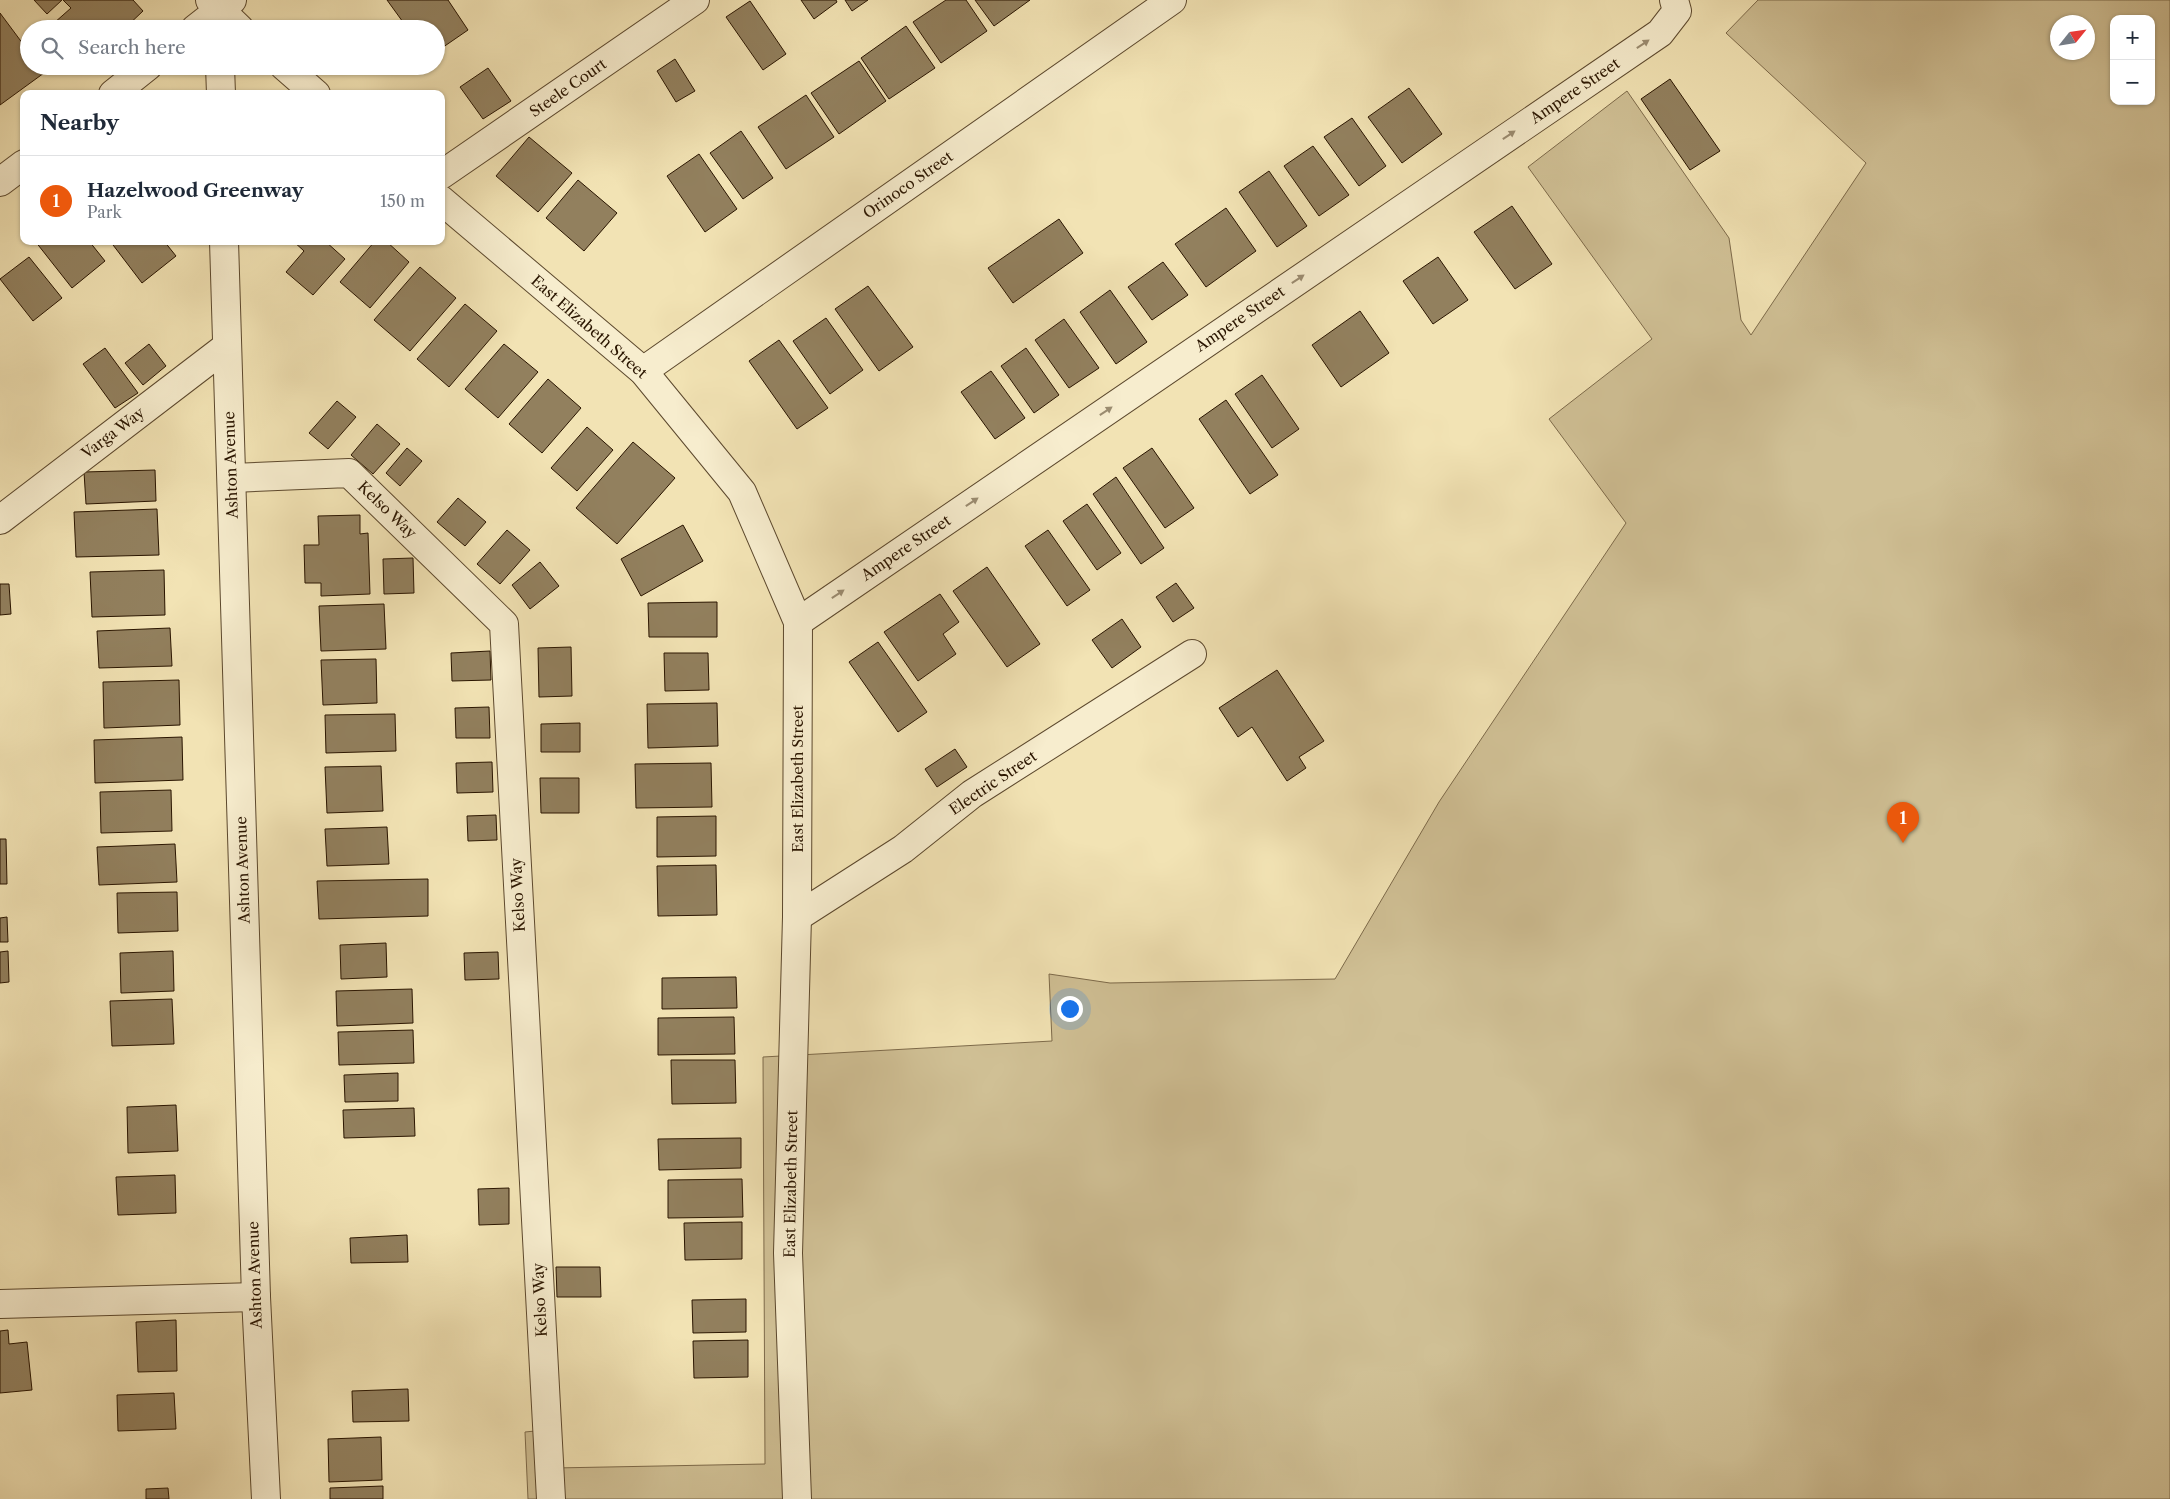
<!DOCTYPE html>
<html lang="en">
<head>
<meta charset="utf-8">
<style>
	body { margin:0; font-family:"Libre Caslon Text",serif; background:#f2f2f3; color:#1f2937 }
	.controls { position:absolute; right:15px; top:15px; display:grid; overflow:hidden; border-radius:10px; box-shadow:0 1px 4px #0004 }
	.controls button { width:45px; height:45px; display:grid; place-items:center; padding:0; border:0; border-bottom:1px solid #e0e1e3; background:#fff; color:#1f2937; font:25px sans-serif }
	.compass { position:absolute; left:2050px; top:15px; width:45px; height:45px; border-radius:50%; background:#fff; box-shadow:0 1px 4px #0004; rotate:60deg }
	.you { position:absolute; left:1069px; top:1008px; width:18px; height:18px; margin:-12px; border:4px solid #fff; border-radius:50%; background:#1a73e8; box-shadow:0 0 0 8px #1a73e833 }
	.badge { display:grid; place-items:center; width:32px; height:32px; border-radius:50%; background:#ea580c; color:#fff; font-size:16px; font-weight:700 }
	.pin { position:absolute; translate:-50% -41px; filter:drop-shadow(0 1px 2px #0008) }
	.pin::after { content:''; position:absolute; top:26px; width:18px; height:15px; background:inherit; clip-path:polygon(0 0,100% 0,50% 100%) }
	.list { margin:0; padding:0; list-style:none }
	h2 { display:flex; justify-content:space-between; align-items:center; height:65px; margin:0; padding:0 20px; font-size:21px }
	h2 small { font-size:16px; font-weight:400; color:#747a83 }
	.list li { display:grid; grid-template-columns:32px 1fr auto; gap:15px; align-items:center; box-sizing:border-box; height:90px; padding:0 20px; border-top:1px solid #e0e1e3 }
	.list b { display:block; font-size:19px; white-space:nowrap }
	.list p { margin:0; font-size:16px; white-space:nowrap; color:#747a83 }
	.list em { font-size:16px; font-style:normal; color:#747a83 }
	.icon { flex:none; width:28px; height:28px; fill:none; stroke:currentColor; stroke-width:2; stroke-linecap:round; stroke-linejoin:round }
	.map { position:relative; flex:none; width:2170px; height:1499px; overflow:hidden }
	.search { position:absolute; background:#fff; box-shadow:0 1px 4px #0004; left:20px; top:20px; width:425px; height:55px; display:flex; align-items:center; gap:12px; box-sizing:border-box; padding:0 18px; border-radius:28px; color:#747a83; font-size:19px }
	.panel { position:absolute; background:#fff; box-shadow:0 1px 4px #0004; left:20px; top:90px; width:425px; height:155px; border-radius:10px }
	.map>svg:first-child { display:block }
	.green { fill:#d0c095; stroke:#7d6a4a; fill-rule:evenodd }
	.building { fill:#92805e; stroke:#2a1500 }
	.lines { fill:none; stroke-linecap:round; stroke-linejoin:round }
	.minor-casing { stroke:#5c482d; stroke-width:30 }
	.minor { stroke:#f7edce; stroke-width:28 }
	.oneway { fill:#9b8c71 }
	.labels { text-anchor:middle; stroke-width:4; stroke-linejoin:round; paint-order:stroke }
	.street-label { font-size:15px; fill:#2a1500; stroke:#f7edce }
</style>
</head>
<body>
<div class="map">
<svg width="2170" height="1499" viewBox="0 0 2170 1499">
	<rect width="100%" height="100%" fill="#f2e3b4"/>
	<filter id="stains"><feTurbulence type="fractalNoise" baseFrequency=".004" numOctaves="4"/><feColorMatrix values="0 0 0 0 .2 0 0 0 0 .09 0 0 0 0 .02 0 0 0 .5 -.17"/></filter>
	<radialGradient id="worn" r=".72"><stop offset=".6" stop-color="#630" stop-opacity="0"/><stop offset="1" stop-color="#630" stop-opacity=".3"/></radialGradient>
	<path class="green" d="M 1758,0 L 2170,0 L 2170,1499 L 528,1499 L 525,1432 L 555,1429 L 554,1468 L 765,1464 L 763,1057 L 1052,1041 L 1049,974 L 1110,983 L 1335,979 L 1439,802 L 1626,523 L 1549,419 L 1652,339 L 1528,167 L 1627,91 L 1729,238 L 1741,320 L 1751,335 L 1866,163 L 1726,33 ZM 2114,19 L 2151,19 L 2151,101 L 2114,101 ZM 2058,22 L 2088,22 L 2088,52 L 2058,52 Z"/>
	<g class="building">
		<polygon points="34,0 62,0 47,14"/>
		<polygon points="63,0 133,0 143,11 124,29 59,29 54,23 71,8"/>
		<polygon points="387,0 448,0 468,30 436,52 436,29 408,29"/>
		<polygon points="801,0 836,0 837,2 814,19"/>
		<polygon points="845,0 868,0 852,11"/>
		<polygon points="946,0 966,0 987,31 941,63 913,22"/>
		<polygon points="975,0 1030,0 994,26"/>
		<polygon points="750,1 786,54 763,70 726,17"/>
		<polygon points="0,13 29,52 29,66 40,66 44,73 0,105"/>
		<polygon points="906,26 935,68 889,99 861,58"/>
		<polygon points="675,59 695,91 676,102 657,71"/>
		<polygon points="859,61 886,101 839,134 811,93"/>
		<polygon points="488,68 511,101 483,119 460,87"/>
		<polygon points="1670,79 1720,151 1690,170 1641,99"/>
		<polygon points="1409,88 1442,134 1402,163 1368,117"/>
		<polygon points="806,95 834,137 786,169 758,127"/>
		<polygon points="1352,118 1386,166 1359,186 1324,137"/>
		<polygon points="741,131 773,178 743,199 710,153"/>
		<polygon points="529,137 572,173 538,212 496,176"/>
		<polygon points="1313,146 1349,195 1319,216 1284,166"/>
		<polygon points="699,154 737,209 705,232 667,176"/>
		<polygon points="1269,171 1307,226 1277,247 1239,192"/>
		<polygon points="578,180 617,213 584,251 546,218"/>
		<polygon points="1512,206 1552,264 1515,289 1474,232"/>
		<polygon points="1226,208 1256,251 1206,287 1175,244"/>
		<polygon points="1059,219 1083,253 1013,303 988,268"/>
		<polygon points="35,241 89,241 105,261 72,288"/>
		<polygon points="110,241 164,241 176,256 142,283"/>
		<polygon points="293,241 325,241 345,259 313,295 286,272 304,251"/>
		<polygon points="375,241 386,241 409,262 370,308 340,282"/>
		<polygon points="29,257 62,298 33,321 0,279"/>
		<polygon points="1438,257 1468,300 1433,324 1403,281"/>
		<polygon points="1163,262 1188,295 1152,320 1128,287"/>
		<polygon points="420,267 456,298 410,351 374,320"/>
		<polygon points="868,286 913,347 879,371 835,309"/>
		<polygon points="1110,290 1147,342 1116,364 1080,312"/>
		<polygon points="465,304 497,331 449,387 417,359"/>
		<polygon points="1360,311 1389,353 1341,387 1312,345"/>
		<polygon points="826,318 863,370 830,394 793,341"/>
		<polygon points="1064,319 1099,368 1069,388 1035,340"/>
		<polygon points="779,340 828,408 797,429 749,361"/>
		<polygon points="149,344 166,366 143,385 125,363"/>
		<polygon points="504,344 538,372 498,418 465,389"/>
		<polygon points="105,348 138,393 115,408 83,364"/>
		<polygon points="1026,348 1059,395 1034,413 1001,366"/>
		<polygon points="991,371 1025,418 995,439 961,392"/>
		<polygon points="1262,375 1299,429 1272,448 1235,394"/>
		<polygon points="548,379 581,408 542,453 509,424"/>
		<polygon points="1226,400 1278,475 1250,494 1199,419"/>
		<polygon points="337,401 356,417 328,449 309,433"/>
		<polygon points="377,424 400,444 373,474 351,455"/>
		<polygon points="587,427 613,450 577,491 551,468"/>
		<polygon points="633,442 675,478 617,544 576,508"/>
		<polygon points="407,448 422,461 400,486 386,473"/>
		<polygon points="1152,448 1194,508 1165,528 1123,468"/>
		<polygon points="155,470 156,501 86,504 84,472"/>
		<polygon points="1116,477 1164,548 1141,564 1093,494"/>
		<polygon points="458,498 486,522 465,546 437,522"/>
		<polygon points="1087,504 1121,553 1097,570 1063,521"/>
		<polygon points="157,509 159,555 76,557 74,512"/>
		<polygon points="360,515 360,534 368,533 370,594 321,596 321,583 305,583 304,545 319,545 318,516"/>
		<polygon points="683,525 703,561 641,596 621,559"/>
		<polygon points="507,530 530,550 500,584 477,564"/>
		<polygon points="1048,530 1090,590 1067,606 1025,546"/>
		<polygon points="413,558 414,593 384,594 383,559"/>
		<polygon points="540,562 559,586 530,609 512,585"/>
		<polygon points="987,567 1040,644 1007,667 953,591"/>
		<polygon points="164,570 165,615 92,617 90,572"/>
		<polygon points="1176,583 1194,608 1173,622 1156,597"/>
		<polygon points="0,584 9,584 11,614 0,615"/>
		<polygon points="940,594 959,622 943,634 956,654 918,681 884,632"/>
		<polygon points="717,602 717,637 649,637 648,603"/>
		<polygon points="384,604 386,649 321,651 319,606"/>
		<polygon points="1122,619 1141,647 1112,668 1092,640"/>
		<polygon points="170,628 172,666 99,668 97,631"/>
		<polygon points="878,642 927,712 898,732 849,662"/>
		<polygon points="571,647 572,696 539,697 538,648"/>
		<polygon points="490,651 491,680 452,681 451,653"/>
		<polygon points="664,653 708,653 709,690 665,691"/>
		<polygon points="376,659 377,703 323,705 321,660"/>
		<polygon points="1277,670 1324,741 1299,757 1306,768 1287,781 1252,727 1238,737 1219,708"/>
		<polygon points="179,680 180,725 104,728 103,682"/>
		<polygon points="717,703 718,746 648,748 647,704"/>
		<polygon points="489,707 490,738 456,738 455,708"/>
		<polygon points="395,714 396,751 326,753 325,715"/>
		<polygon points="580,723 580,752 541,752 541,724"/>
		<polygon points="182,737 183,780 95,783 94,740"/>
		<polygon points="955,749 967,767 937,787 925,769"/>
		<polygon points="492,762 493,792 457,793 456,763"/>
		<polygon points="711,763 712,807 636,808 635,764"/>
		<polygon points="381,766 383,811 327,813 325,767"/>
		<polygon points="540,778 579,778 579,813 541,813"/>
		<polygon points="171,790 172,831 101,833 100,792"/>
		<polygon points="496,815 497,840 468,841 467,816"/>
		<polygon points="716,816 716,856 657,857 657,817"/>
		<polygon points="387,827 389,864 327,866 325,829"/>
		<polygon points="0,839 6,839 7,884 0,884"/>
		<polygon points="175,844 177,882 99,885 97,847"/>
		<polygon points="716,865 717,915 658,916 657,866"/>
		<polygon points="428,879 428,916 319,919 317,881"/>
		<polygon points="177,892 178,931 118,933 117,893"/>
		<polygon points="7,917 8,942 0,942 0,918"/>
		<polygon points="386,943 387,977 341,979 340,945"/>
		<polygon points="8,951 9,982 0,983 0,952"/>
		<polygon points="173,951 174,991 121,993 120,953"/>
		<polygon points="498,952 499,979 465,980 464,953"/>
		<polygon points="736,977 737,1008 662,1009 662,978"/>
		<polygon points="412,989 413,1023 337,1026 336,991"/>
		<polygon points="172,999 174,1044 112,1046 110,1001"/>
		<polygon points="734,1017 735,1054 658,1055 658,1018"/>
		<polygon points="413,1030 414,1063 339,1065 338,1032"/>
		<polygon points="671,1060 735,1060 736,1103 672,1104"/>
		<polygon points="398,1073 398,1101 345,1102 344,1075"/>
		<polygon points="176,1105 178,1151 128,1153 127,1107"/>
		<polygon points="414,1108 415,1136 344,1138 343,1110"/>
		<polygon points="741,1138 741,1168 659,1170 658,1139"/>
		<polygon points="175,1175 176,1213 118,1215 116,1177"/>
		<polygon points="742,1179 743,1217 668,1218 668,1180"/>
		<polygon points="509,1188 509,1224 479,1225 478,1189"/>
		<polygon points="742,1222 742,1259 685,1260 684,1223"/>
		<polygon points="407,1235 408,1262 351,1263 350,1238"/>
		<polygon points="556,1267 600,1267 601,1297 557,1297"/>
		<polygon points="746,1299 746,1332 693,1333 692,1300"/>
		<polygon points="176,1320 177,1371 138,1372 136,1322"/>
		<polygon points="8,1330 9,1344 27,1342 32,1390 0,1393 0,1331"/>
		<polygon points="748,1340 748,1377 694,1378 693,1341"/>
		<polygon points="408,1389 409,1421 353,1422 352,1391"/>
		<polygon points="174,1393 176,1429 118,1431 117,1395"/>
		<polygon points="381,1437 382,1480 329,1482 328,1439"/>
		<polygon points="383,1486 383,1499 330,1499 330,1488"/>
		<polygon points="168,1488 169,1499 146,1499 146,1489"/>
	</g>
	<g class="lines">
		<g class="minor-casing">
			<g id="minor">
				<polyline points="210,0 240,29"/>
				<polyline points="195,29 232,0"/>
				<polyline points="220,66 221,94"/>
				<polyline points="284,66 316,94"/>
				<polyline points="113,94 148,66"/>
				<polyline points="441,175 695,0"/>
				<polyline points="0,182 24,164"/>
				<polyline points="441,200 643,371 742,492 798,622 797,917 788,1253 797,1499"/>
				<polyline points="224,241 256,1297 266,1499"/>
				<polyline points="643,371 1172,0"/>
				<polyline points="232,478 349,473 504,624 551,1499"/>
				<polyline points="0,520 226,347"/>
				<polyline points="798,622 1660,33 1677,11 1674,0"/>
				<polyline points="797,917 903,849 972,794 1192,654"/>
				<polyline points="0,1304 256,1297"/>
			</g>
		</g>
		<use href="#minor" class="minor"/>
	</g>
	<defs><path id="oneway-solid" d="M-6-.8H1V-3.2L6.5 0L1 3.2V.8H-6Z" transform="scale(1.25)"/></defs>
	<g class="oneway">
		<use href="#oneway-solid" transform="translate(1643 44) rotate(-34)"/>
		<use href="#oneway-solid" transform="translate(1509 135) rotate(-34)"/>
		<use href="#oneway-solid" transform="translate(1298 279) rotate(-34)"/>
		<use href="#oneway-solid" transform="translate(1106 411) rotate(-34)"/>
		<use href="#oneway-solid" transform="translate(972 502) rotate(-34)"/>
		<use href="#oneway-solid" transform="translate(838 594) rotate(-34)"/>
	</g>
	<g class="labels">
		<g class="street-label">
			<text transform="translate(568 88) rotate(-35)" y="5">Steele Court</text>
			<text transform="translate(1575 91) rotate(-34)" y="5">Ampere Street</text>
			<text transform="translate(908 185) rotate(-35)" y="5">Orinoco Street</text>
			<text transform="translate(1240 319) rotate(-34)" y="5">Ampere Street</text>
			<text transform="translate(589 327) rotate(41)" y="5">East Elizabeth Street</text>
			<text transform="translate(113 433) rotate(-37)" y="5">Varga Way</text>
			<text transform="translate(231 465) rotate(-92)" y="5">Ashton Avenue</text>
			<text transform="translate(387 510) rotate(44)" y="5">Kelso Way</text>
			<text transform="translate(906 548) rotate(-34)" y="5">Ampere Street</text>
			<text transform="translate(798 779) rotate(-90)" y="5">East Elizabeth Street</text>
			<text transform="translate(993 783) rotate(-34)" y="5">Electric Street</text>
			<text transform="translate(243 870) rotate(-92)" y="5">Ashton Avenue</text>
			<text transform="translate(518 895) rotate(-93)" y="5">Kelso Way</text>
			<text transform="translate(791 1184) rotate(-89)" y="5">East Elizabeth Street</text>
			<text transform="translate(255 1275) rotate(-92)" y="5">Ashton Avenue</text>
			<text transform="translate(540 1300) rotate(-93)" y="5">Kelso Way</text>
		</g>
	</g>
	<rect width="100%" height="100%" filter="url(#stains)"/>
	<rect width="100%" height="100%" fill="url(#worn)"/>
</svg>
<div class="controls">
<button>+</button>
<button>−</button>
</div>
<svg class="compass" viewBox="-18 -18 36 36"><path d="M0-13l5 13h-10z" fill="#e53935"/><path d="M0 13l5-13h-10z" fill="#747a83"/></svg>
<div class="you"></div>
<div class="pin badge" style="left:1903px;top:843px">1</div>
<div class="search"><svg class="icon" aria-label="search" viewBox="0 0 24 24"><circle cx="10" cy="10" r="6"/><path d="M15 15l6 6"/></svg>Search here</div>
<section class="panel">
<h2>Nearby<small></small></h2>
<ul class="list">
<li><span class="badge">1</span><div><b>Hazelwood Greenway</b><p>Park</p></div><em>150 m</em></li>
</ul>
</section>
</div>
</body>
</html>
